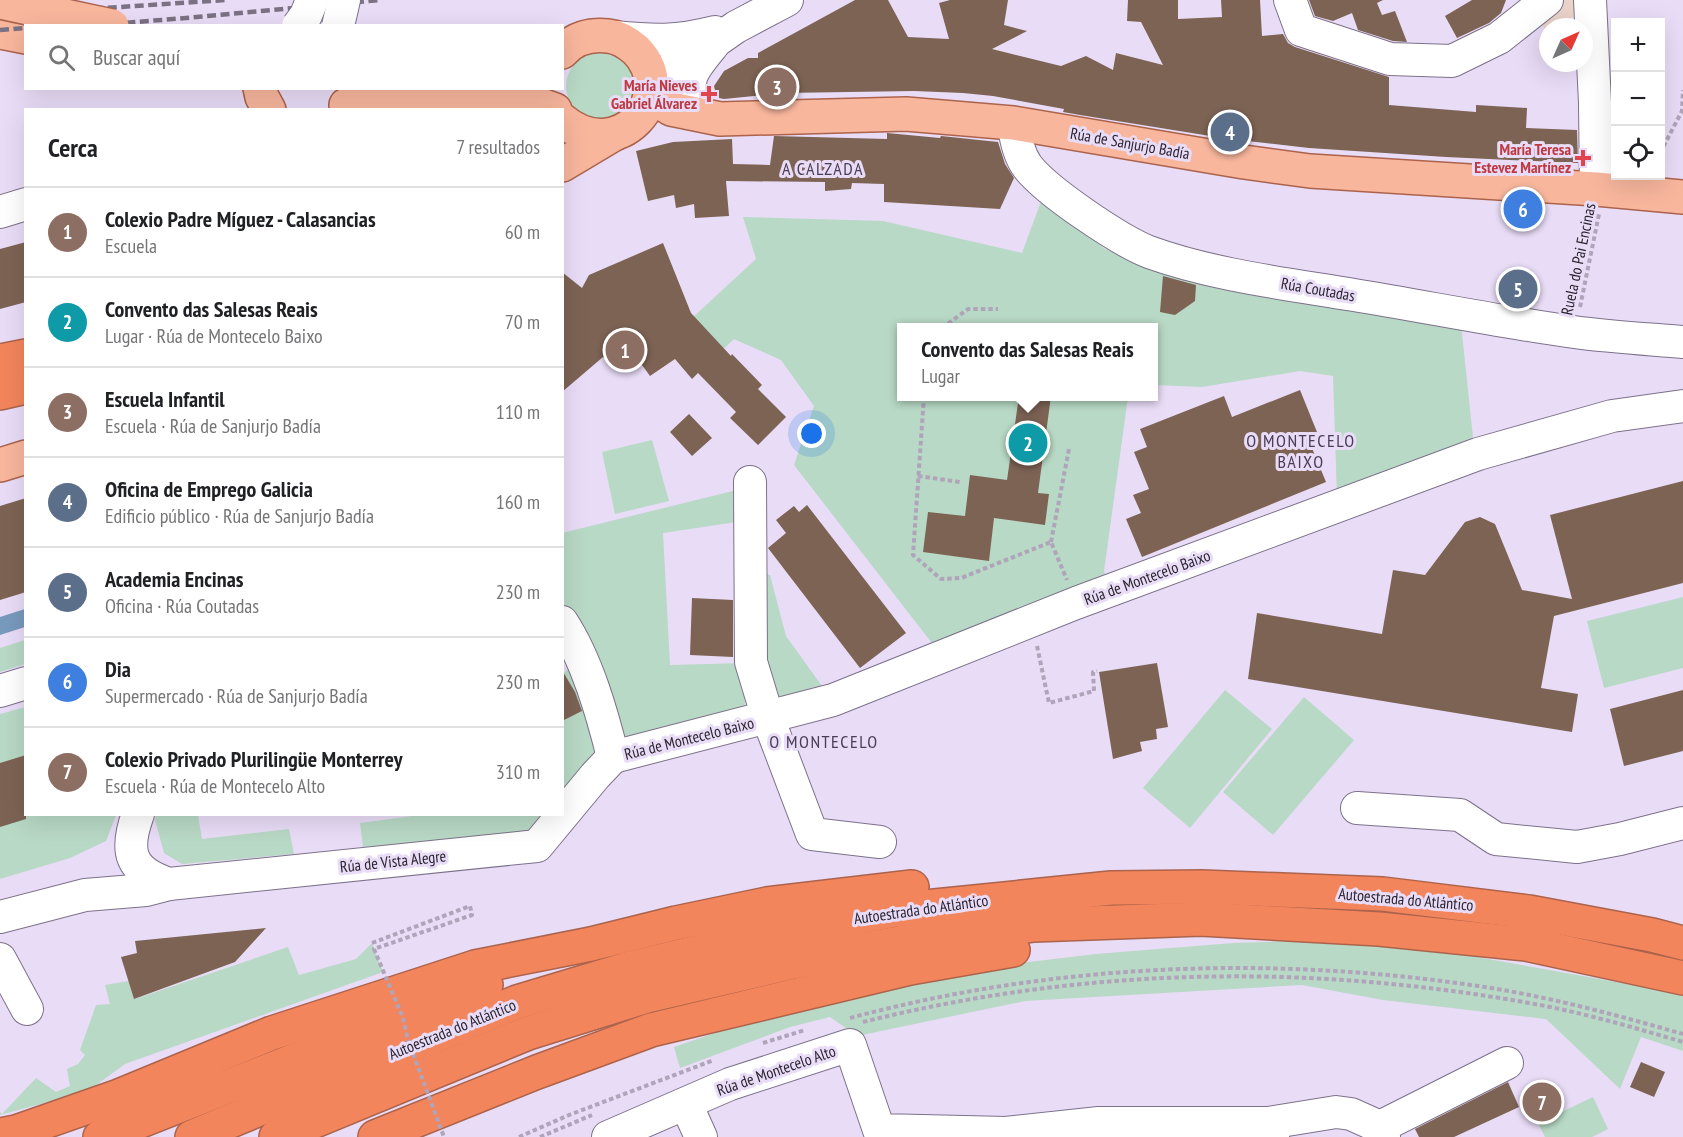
<!DOCTYPE html>
<html lang="es">
<head>
<meta charset="utf-8">
<style>
	body { margin:0; font-family:"PT Sans Narrow",sans-serif; background:#f2f2f2; color:#202124 }
	.controls { position:absolute; right:18px; top:18px; display:grid; overflow:hidden; border-radius:0px; box-shadow:0 6px 24px #0002 }
	.controls button { width:54px; height:54px; display:grid; place-items:center; padding:0; border:0; border-bottom:2px solid #e0e0e0; background:#fff; color:#202124; font:30px sans-serif }
	.compass { position:absolute; left:1539px; top:18px; width:54px; height:54px; border-radius:50%; background:#fff; box-shadow:0 6px 24px #0002; rotate:45deg }
	.you { position:absolute; left:812px; top:434px; width:21px; height:21px; margin:-15px; border:4px solid #fff; border-radius:50%; background:#1a73e8; box-shadow:0 0 0 9px #1a73e833 }
	.badge { display:grid; place-items:center; width:39px; height:39px; border-radius:50%; background:#111827; color:#fff; font-size:20px; font-weight:700 }
	.pin { position:absolute; translate:-50% -50%; border:3px solid #fff; box-shadow:0 2px 6px #0006 }
	.popup { position:absolute; left:897px; top:323px; width:261px; height:78px; box-sizing:border-box; display:grid; place-content:center; border-radius:0px; background:#fff; filter:drop-shadow(0 2px 4px #0005); font-size:20px; white-space:nowrap; color:#757577 }
	.popup b { font-size:22px; color:#202124 }
	.popup::after { content:''; position:absolute; left:50%; top:100%; margin-left:-12px; border:12px solid transparent; border-top-color:#fff }
	.list { margin:0; padding:0; list-style:none }
	h2 { display:flex; justify-content:space-between; align-items:center; height:78px; margin:0; padding:0 24px; font-size:26px }
	h2 small { font-size:20px; font-weight:400; color:#757577 }
	.list li { display:grid; grid-template-columns:39px 1fr auto; gap:18px; align-items:center; box-sizing:border-box; height:90px; padding:0 24px; border-top:2px solid #e0e0e0 }
	.list b { display:block; font-size:22px; white-space:nowrap }
	.list p { margin:0; font-size:20px; white-space:nowrap; color:#757577 }
	.list em { font-size:20px; font-style:normal; color:#757577 }
	.icon { flex:none; width:33px; height:33px; fill:none; stroke:currentColor; stroke-width:2; stroke-linecap:round; stroke-linejoin:round }
	.map { position:relative; flex:none; width:1683px; height:1137px; overflow:hidden }
	.search { position:absolute; background:#fff; box-shadow:0 6px 24px #0002; left:24px; top:24px; width:540px; height:66px; display:flex; align-items:center; gap:15px; box-sizing:border-box; padding:0 21px; border-radius:0px; color:#757577; font-size:22px }
	.panel { position:absolute; background:#fff; box-shadow:0 6px 24px #0002; left:24px; top:108px; width:540px; height:708px; border-radius:0px }
	.map>svg:first-child { display:block }
	.industrial { fill:#ead3c8 }
	.green { fill:#b8d9c5 }
	.water { fill:#789abd }
	.building { fill:#7d6354 }
	.lines { fill:none; stroke-linecap:round; stroke-linejoin:round }
	.minor-casing { stroke:#7d718a; stroke-width:34 }
	.major-casing { stroke:#ac634c; stroke-width:36 }
	.highway-casing { stroke:#ac634c; stroke-width:36 }
	.path { stroke:#afa4ba; stroke-width:4; stroke-dasharray:4.5 3; stroke-linecap:butt }
	.minor { stroke:#fff; stroke-width:32 }
	.major { stroke:#f8b69d; stroke-width:33 }
	.highway { stroke:#f3855c; stroke-width:33 }
	.rail { stroke:#7a7283; stroke-width:4.5; stroke-dasharray:9 4.5; stroke-linecap:butt }
	.minor-bridge-casing { stroke:#7d718a; stroke-width:34; stroke-linecap:butt }
	.major-bridge-casing { stroke:#ac634c; stroke-width:36; stroke-linecap:butt }
	.path-bridge { stroke:#afa4ba; stroke-width:4; stroke-dasharray:4.5 3; stroke-linecap:butt }
	.minor-bridge { stroke:#fff; stroke-width:32 }
	.major-bridge { stroke:#f8b69d; stroke-width:33 }
	.health-dot { fill:#e0444e; stroke:#e9dcf7; stroke-width:2 }
	.labels { text-anchor:middle; stroke-width:6; stroke-linejoin:round; paint-order:stroke }
	.health-label { font-size:16px; font-weight:bold; fill:#be3a42; stroke:#e9dcf7; text-anchor:end }
	.street-label { font-size:16px; fill:#29242e; stroke:#e9dcf7 }
	.neighbourhood-label { font-size:18px; letter-spacing:1.5px; fill:#4a3e55; stroke:#e9dcf7 }
</style>
</head>
<body>
<div class="map">
<svg width="1683" height="1137" viewBox="0 0 1683 1137">
	<rect width="100%" height="100%" fill="#e9dcf7"/>
	<polygon class="industrial" points="1524,0 1595,0 1559,27 1548,27 1548,33"/>
	<g class="green">
		<circle cx="600" cy="86" r="34"/>
		<polygon points="1043,196 1105,249 1229,283 1461,324 1474,447 1337,497 1333,376 1300,371 1202,387 1154,385 1154,328 902,328 902,396 1128,397 1104,571 1108,583 938,651 794,465 814,406 781,360 734,339 708,364 678,331 756,259 743,217 883,221 1022,253"/>
		<polygon points="652,440 669,501 615,514 602,452"/>
		<polygon points="741,489 743,521 663,533 670,665 744,663 745,717 620,747 582,636 563,602 562,533"/>
		<polygon points="763,574 770,575 786,636 827,693 773,709 760,668"/>
		<polygon points="1683,597 1683,668 1604,688 1587,621"/>
		<polygon points="25,640 25,664 0,672 0,648"/>
		<polygon points="572,667 596,751 563,794 563,673"/>
		<polygon points="1225,690 1272,729 1190,828 1143,788"/>
		<polygon points="1304,697 1354,740 1273,835 1223,792"/>
		<polygon points="25,707 26,814 116,815 106,841 70,858 0,879 0,714"/>
		<polygon points="427,814 546,815 535,828 525,833 363,847 360,823"/>
		<polygon points="156,815 198,815 202,839 289,829 294,854 182,864 164,853 155,820"/>
		<polygon points="1324,940 1471,956 1683,994 1683,1051 1641,1037 1620,1089 1546,1019 1383,1000 1302,985 1025,1001 857,1036 830,1017 790,1027 680,1068 674,1047 753,1020 962,970 1096,954 1233,943"/>
		<polygon points="372,943 383,972 125,1064 88,1091 0,1115 0,1112 2,1114 36,1078 56,1092 70,1086 67,1069 78,1064 85,1055 80,1050 96,1005 110,1004 105,985 129,981 135,999 288,947 299,975 356,959"/>
		<polygon points="1593,1097 1608,1129 1592,1137 1545,1137 1538,1123"/>
	</g>
	<polygon class="water" points="25,609 25,627 0,635 0,617"/>
	<g class="building">
		<polygon points="855,0 888,0 908,37 949,39 939,3 950,0 1008,0 1004,25 1027,31 992,49 1061,66 1086,56 1113,70 1116,53 1163,65 1141,22 1127,21 1128,0 1178,0 1178,19 1222,17 1221,0 1260,0 1262,36 1283,34 1288,43 1295,47 1389,77 1389,105 1476,112 1476,105 1527,108 1526,128 1577,130 1578,163 1446,157 1309,148 1229,139 1080,115 1063,112 1064,109 993,96 963,93 914,91 783,93 724,99 719,98 716,95 714,86 724,71 748,58 758,58 758,53"/>
		<polygon points="1309,0 1383,0 1377,3 1382,15 1395,11 1407,42 1393,41 1358,30 1352,13 1333,21 1315,16"/>
		<polygon points="1472,0 1506,0 1501,13 1489,23 1457,38 1445,16"/>
		<polygon points="887,133 940,138 941,136 998,142 1005,164 1014,178 1000,209 884,202 884,184 852,183 851,189 825,191 825,182 726,181 729,216 695,218 694,204 676,208 674,195 648,201 636,151 673,142 732,139 733,164 770,165 774,136 887,139"/>
		<polygon points="26,242 26,302 0,309 0,249"/>
		<polygon points="663,243 691,313 731,356 732,354 762,385 758,389 786,417 758,445 730,418 736,412 698,373 692,379 675,359 650,376 634,354 627,360 619,352 610,363 603,357 562,392 562,272 582,288 589,275"/>
		<polygon points="1163,276 1196,285 1195,301 1175,315 1160,312"/>
		<polygon points="1300,390 1317,432 1307,436 1326,482 1142,557 1126,519 1141,513 1133,495 1149,489 1134,452 1147,447 1140,429 1224,396 1232,417"/>
		<polygon points="1019,396 1051,396 1038,493 1049,494 1045,525 994,518 989,561 923,552 928,512 965,516 970,475 1007,480"/>
		<polygon points="689,414 712,438 692,456 670,432"/>
		<polygon points="1683,481 1683,583 1554,616 1541,688 1578,694 1572,732 1248,679 1257,613 1382,634 1393,570 1425,575 1465,522 1480,517 1495,524 1522,590 1572,599 1550,515"/>
		<polygon points="26,498 26,592 0,600 0,506"/>
		<polygon points="807,505 906,633 860,668 768,548 786,533 776,520 794,506 799,512"/>
		<polygon points="692,598 733,600 733,657 690,655"/>
		<polygon points="1157,663 1168,727 1156,729 1157,739 1140,742 1142,751 1113,759 1099,672"/>
		<polygon points="562,670 575,692 582,711 562,721"/>
		<polygon points="1683,690 1683,751 1624,766 1610,709"/>
		<polygon points="26,755 26,819 0,827 0,763"/>
		<polygon points="266,928 235,962 134,999 121,957 137,953 135,941"/>
		<polygon points="1641,1062 1665,1072 1654,1097 1630,1087"/>
		<polygon points="1508,1082 1519,1107 1454,1137 1419,1137 1415,1129"/>
	</g>
	<g class="lines">
		<g class="minor-casing">
			<g id="minor">
				<polyline points="1290,0 1301,30 1390,59 1452,61 1499,38 1547,0"/>
				<polyline points="1590,0 1595,103 1596,189"/>
				<path d="M 614,37 C 654,41 676,42 715,32"/>
				<polyline points="650,87 675,65 716,41 736,27 787,0"/>
				<path d="M 701,115 C 682,81 689,74 713,45"/>
				<path d="M 1013,123 C 1016,138 1018,153 1027,166 C 1046,191 1119,240 1149,252 C 1212,275 1288,284 1354,295 C 1427,307 1501,322 1574,332 C 1610,337 1647,339 1683,342"/>
				<polyline points="0,212 26,204"/>
				<polyline points="750,482 751,662 768,718 812,834 880,842"/>
				<path d="M 562,622 C 587,660 602,713 613,757"/>
				<polyline points="0,691 26,683"/>
				<polyline points="613,757 833,700 1076,603 1478,454 1612,416 1683,406"/>
				<polyline points="1357,808 1460,815 1496,839 1577,847 1620,839 1683,823"/>
				<path d="M 138,814 C 124,852 130,871 169,884 L 537,846 L 595,776 L 613,757"/>
				<polyline points="0,917 85,895 146,890 169,884"/>
				<polyline points="0,959 27,1009"/>
				<polyline points="686,1104 701,1137"/>
				<polyline points="1268,1123 1336,1112 1351,1114 1380,1127 1384,1137"/>
				<polyline points="1380,1127 1507,1063"/>
				<polyline points="608,1137 730,1084 850,1045 879,1130 1006,1133 1099,1123 1268,1123 1273,1137"/>
			</g>
		</g>
		<g class="major-casing">
			<g id="major">
				<polyline points="0,32 26,37"/>
				<path d="M 562,52 C 574,38 591,34 608,36 C 619,37 628,43 636,50 C 681,96 618,167 562,120"/>
				<polyline points="260,88 262,97 269,110"/>
				<polyline points="650,96 671,109 720,119 906,114 1013,123 1244,162 1310,171 1596,189 1683,197"/>
				<polyline points="346,105 369,98 392,94 516,100 533,102 555,110"/>
				<polyline points="562,165 614,134"/>
				<polyline points="0,465 26,457"/>
			</g>
		</g>
		<g class="highway-casing">
			<g id="highway">
				<polyline points="0,361 26,356"/>
				<polyline points="0,393 26,387"/>
				<polyline points="0,1135 16,1132 119,1096 272,1033 475,967 591,944 676,923 767,904 912,887"/>
				<polyline points="100,1137 486,985"/>
				<polyline points="192,1137 517,1002 630,968 782,932 895,910 1111,888 1202,887 1383,894 1529,912 1652,935 1683,943"/>
				<polyline points="276,1137 528,1033 647,996 793,962 904,942 1034,925 1201,919 1379,929 1526,944 1683,978"/>
				<polyline points="375,1137 537,1072 651,1030 910,968 1013,950"/>
			</g>
		</g>
		<g class="path">
			<polyline points="1660,153 1682,111 1683,90"/>
			<polyline points="1580,307 1599,214"/>
			<polyline points="942,328 968,309 998,309"/>
			<polyline points="924,396 913,555 941,579 961,578 1051,542 1067,580"/>
			<polyline points="918,476 960,482"/>
			<polyline points="1051,542 1069,449"/>
			<polyline points="1037,646 1049,703 1094,691 1093,672 1097,671"/>
			<path d="M 850,1018 C 1051,964 1265,955 1471,985 C 1543,995 1613,1014 1683,1034"/>
			<path d="M 863,1022 C 1084,967 1306,963 1529,1003 C 1581,1012 1632,1027 1683,1042"/>
			<polyline points="763,1043 805,1030"/>
			<polyline points="519,1137 569,1115 714,1060"/>
			<polyline points="540,1137 592,1115"/>
		</g>
		<use href="#minor" class="minor"/>
		<use href="#major" class="major"/>
		<use href="#highway" class="highway"/>
		<g class="rail">
			<polyline points="0,15 225,0"/>
			<polyline points="86,26 186,18 379,0"/>
			<polyline points="0,30 26,28"/>
		</g>
		<g class="minor-bridge-casing">
			<g id="minor-bridge">
				<polyline points="298,26 306,15 312,0"/>
				<polyline points="338,26 344,0"/>
			</g>
		</g>
		<g class="major-bridge-casing">
			<polyline id="major-bridge" points="0,2 112,26"/>
		</g>
		<polyline class="path-bridge" points="372,943 470,906 472,915 374,949 403,1018 408,1040 444,1137"/>
		<use href="#minor-bridge" class="minor-bridge"/>
		<use href="#major-bridge" class="major-bridge"/>
	</g>
	<g class="health-dot">
		<path d="M706 85h6v6h6v6h-6v6h-6v-6h-6v-6h6z"/>
		<path d="M1580 149h6v6h6v6h-6v6h-6v-6h-6v-6h6z"/>
	</g>
	<g class="labels">
		<g class="health-label">
			<text x="697" y="91">María Nieves<tspan x="697" dy="18">Gabriel Álvarez</tspan></text>
			<text x="1571" y="155">María Teresa<tspan x="1571" dy="18">Estevez Martínez</tspan></text>
		</g>
		<g class="street-label">
			<text transform="translate(1130 143) rotate(10)" y="6">Rúa de Sanjurjo Badía</text>
			<text transform="translate(1578 259) rotate(-78)" y="6">Ruela do Pai Encinas</text>
			<text transform="translate(1318 289) rotate(10)" y="6">Rúa Coutadas</text>
			<text transform="translate(1147 577) rotate(-20)" y="6">Rúa de Montecelo Baixo</text>
			<text transform="translate(689 738) rotate(-14)" y="6">Rúa de Montecelo Baixo</text>
			<text transform="translate(393 861) rotate(-6)" y="6">Rúa de Vista Alegre</text>
			<text transform="translate(1406 899) rotate(5)" y="6">Autoestrada do Atlántico</text>
			<text transform="translate(921 909) rotate(-8)" y="6">Autoestrada do Atlántico</text>
			<text transform="translate(452 1029) rotate(-22)" y="6">Autoestrada do Atlántico</text>
			<text transform="translate(776 1070) rotate(-19)" y="6">Rúa de Montecelo Alto</text>
		</g>
		<g class="neighbourhood-label">
			<text x="823" y="175">A CALZADA</text>
			<text x="1301" y="447">O MONTECELO<tspan x="1301" dy="21">BAIXO</tspan></text>
			<text x="824" y="748">O MONTECELO</text>
		</g>
	</g>
</svg>
<div class="controls">
<button>+</button>
<button>−</button>
<button><svg class="icon" aria-label="locate" viewBox="0 0 24 24"><circle cx="12" cy="12" r="6"/><path d="M12 2v4M12 18v4M2 12h4M18 12h4"/></svg></button>
</div>
<svg class="compass" viewBox="-18 -18 36 36"><path d="M0-13l5 13h-10z" fill="#e53935"/><path d="M0 13l5-13h-10z" fill="#757577"/></svg>
<div class="you"></div>
<div class="pin badge" style="left:625px;top:350px;background:#8d6e63">1</div>
<div class="pin badge" style="left:1028px;top:443px;background:#0f9aa8">2</div>
<div class="popup"><b>Convento das Salesas Reais</b>Lugar</div>
<div class="pin badge" style="left:777px;top:87px;background:#8d6e63">3</div>
<div class="pin badge" style="left:1230px;top:132px;background:#5c6f8a">4</div>
<div class="pin badge" style="left:1518px;top:289px;background:#5c6f8a">5</div>
<div class="pin badge" style="left:1523px;top:209px;background:#3f7fe0">6</div>
<div class="pin badge" style="left:1542px;top:1102px;background:#8d6e63">7</div>
<div class="search"><svg class="icon" aria-label="search" viewBox="0 0 24 24"><circle cx="10" cy="10" r="6"/><path d="M15 15l6 6"/></svg>Buscar aquí</div>
<section class="panel">
<h2>Cerca<small>7 resultados</small></h2>
<ul class="list">
<li><span class="badge" style="background:#8d6e63">1</span><div><b>Colexio Padre Míguez - Calasancias</b><p>Escuela</p></div><em>60 m</em></li>
<li><span class="badge" style="background:#0f9aa8">2</span><div><b>Convento das Salesas Reais</b><p>Lugar · Rúa de Montecelo Baixo</p></div><em>70 m</em></li>
<li><span class="badge" style="background:#8d6e63">3</span><div><b>Escuela Infantil</b><p>Escuela · Rúa de Sanjurjo Badía</p></div><em>110 m</em></li>
<li><span class="badge" style="background:#5c6f8a">4</span><div><b>Oficina de Emprego Galicia</b><p>Edificio público · Rúa de Sanjurjo Badía</p></div><em>160 m</em></li>
<li><span class="badge" style="background:#5c6f8a">5</span><div><b>Academia Encinas</b><p>Oficina · Rúa Coutadas</p></div><em>230 m</em></li>
<li><span class="badge" style="background:#3f7fe0">6</span><div><b>Dia</b><p>Supermercado · Rúa de Sanjurjo Badía</p></div><em>230 m</em></li>
<li><span class="badge" style="background:#8d6e63">7</span><div><b>Colexio Privado Plurilingüe Monterrey</b><p>Escuela · Rúa de Montecelo Alto</p></div><em>310 m</em></li>
</ul>
</section>
</div>
</body>
</html>
